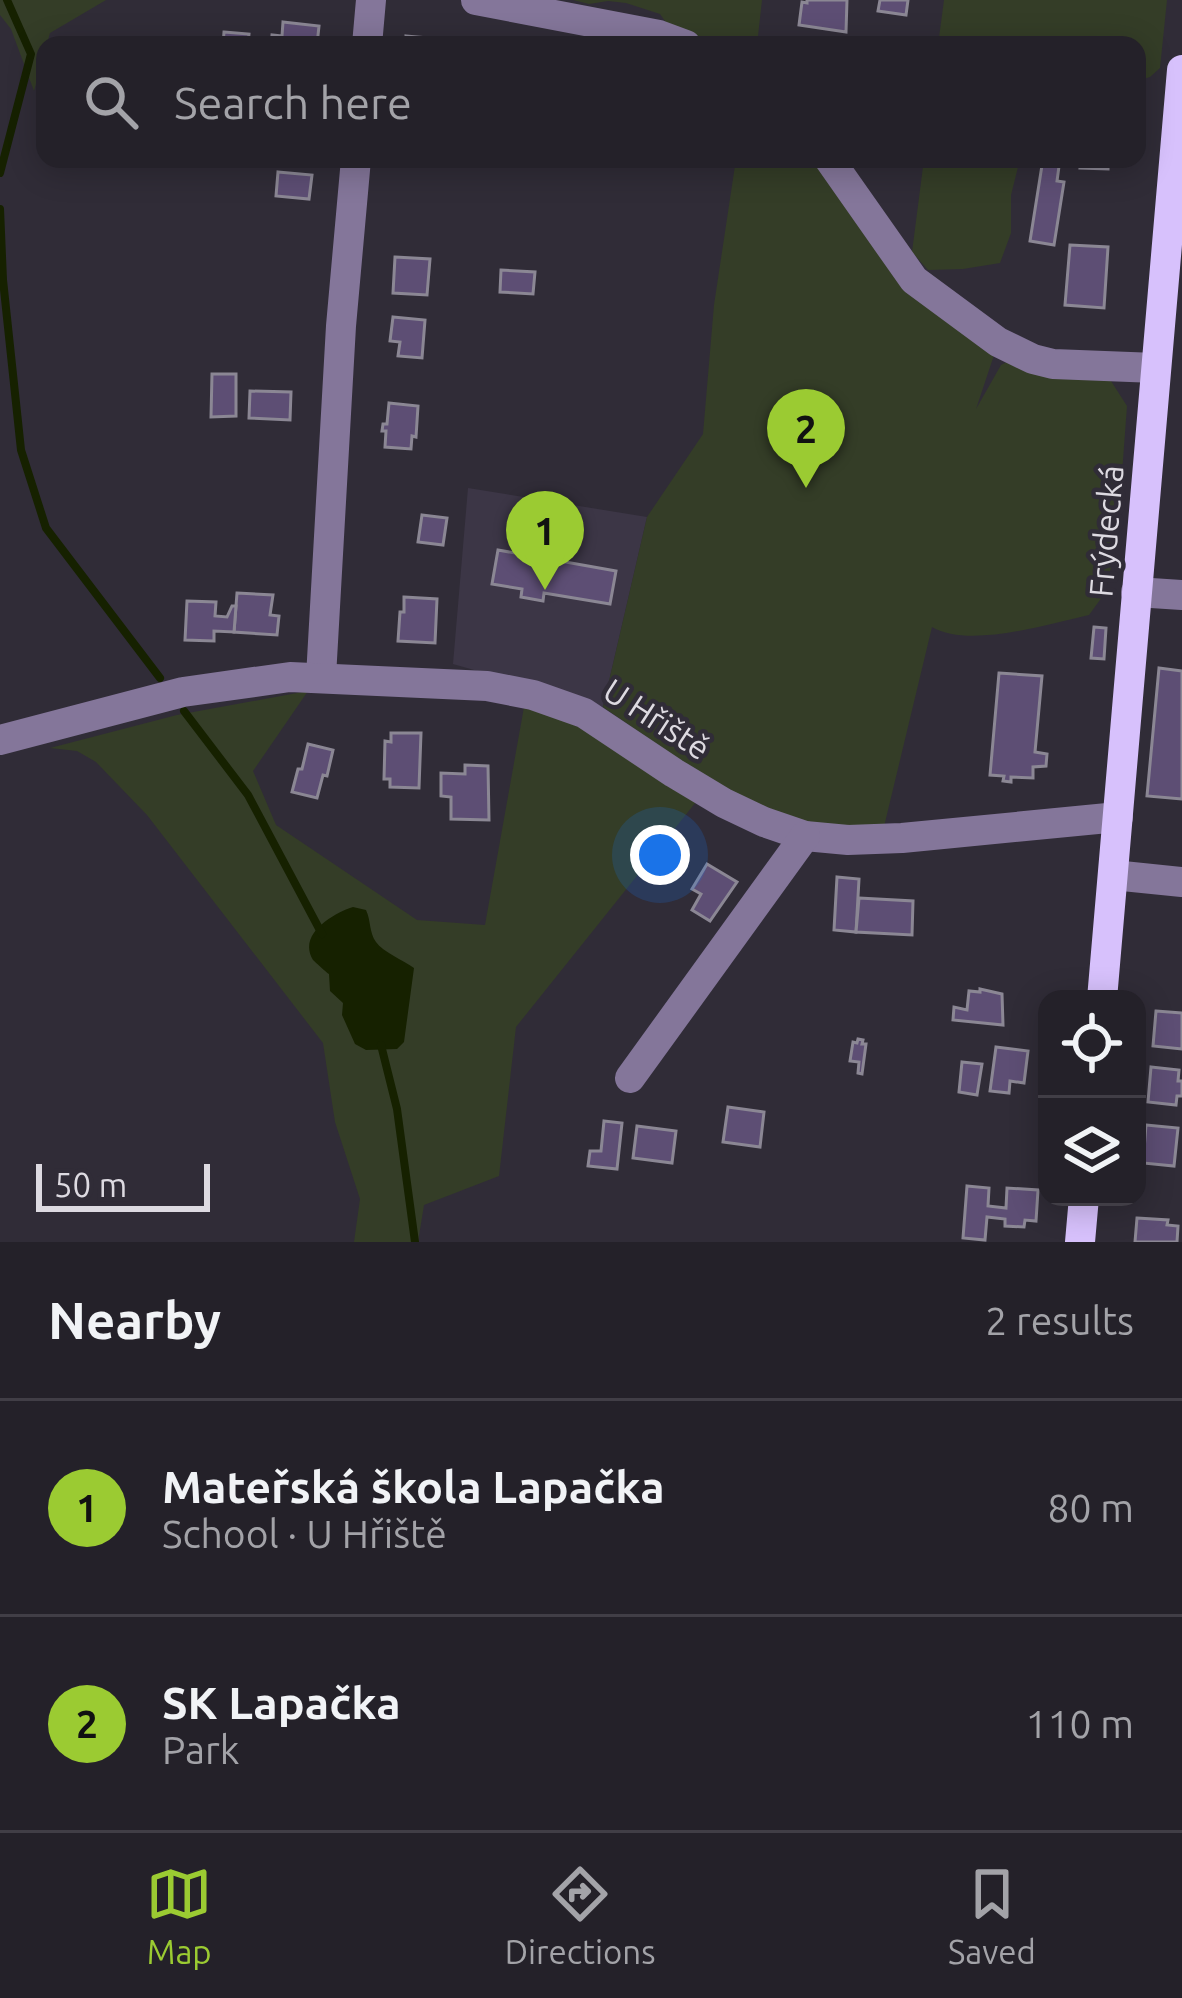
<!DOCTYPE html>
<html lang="en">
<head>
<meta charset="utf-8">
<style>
	body { margin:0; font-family:Ubuntu,sans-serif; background:#2c2931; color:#f1f3f6 }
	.controls { position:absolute; right:36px; bottom:36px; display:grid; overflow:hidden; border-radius:24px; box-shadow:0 6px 30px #0003 }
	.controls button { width:108px; height:108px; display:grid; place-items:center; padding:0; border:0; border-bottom:3px solid #413e46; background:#242129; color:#f1f3f6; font:60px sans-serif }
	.scale { position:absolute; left:36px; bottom:30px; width:174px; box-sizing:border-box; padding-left:12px; border:6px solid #dddae1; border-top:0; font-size:33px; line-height:42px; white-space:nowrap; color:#dddae1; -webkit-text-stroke:9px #302c37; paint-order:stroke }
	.you { position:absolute; left:660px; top:855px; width:42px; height:42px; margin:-30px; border:9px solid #fff; border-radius:50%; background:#1a73e8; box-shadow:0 0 0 18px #1a73e833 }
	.badge { display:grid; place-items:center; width:78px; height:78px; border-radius:50%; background:#9bcb32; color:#111; font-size:39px; font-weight:700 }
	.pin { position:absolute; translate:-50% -99px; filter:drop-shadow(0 3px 6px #0008) }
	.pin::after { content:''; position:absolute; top:63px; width:42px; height:36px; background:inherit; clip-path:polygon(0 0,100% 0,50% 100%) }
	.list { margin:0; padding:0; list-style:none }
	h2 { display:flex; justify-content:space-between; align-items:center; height:156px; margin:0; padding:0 48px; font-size:51px }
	h2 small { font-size:39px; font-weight:400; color:#a3a3a8 }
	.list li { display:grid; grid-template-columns:78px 1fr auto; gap:36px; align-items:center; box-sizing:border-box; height:216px; padding:0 48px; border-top:3px solid #413e46 }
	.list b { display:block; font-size:45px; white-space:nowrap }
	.list p { margin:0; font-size:39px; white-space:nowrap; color:#a3a3a8 }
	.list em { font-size:39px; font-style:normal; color:#a3a3a8 }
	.icon { flex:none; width:66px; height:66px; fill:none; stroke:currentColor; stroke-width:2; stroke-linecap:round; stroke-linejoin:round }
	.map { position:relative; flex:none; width:1182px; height:1242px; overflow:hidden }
	.search { position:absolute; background:#242129; box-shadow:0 6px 30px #0003; left:36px; right:36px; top:36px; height:132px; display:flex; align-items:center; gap:30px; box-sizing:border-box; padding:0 42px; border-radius:24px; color:#a3a3a8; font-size:45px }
	.sheet { height:588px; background:#242129 }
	nav { display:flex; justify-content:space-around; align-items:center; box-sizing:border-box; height:168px; border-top:3px solid #413e46; background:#242129; font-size:33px; color:#a3a3a8 }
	nav a { display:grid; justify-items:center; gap:6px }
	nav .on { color:#9bcb32 }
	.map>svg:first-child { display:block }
	.built { fill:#3c3646 }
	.green { fill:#343d27 }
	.water { fill:#162100 }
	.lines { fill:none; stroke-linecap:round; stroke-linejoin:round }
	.stream { stroke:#162100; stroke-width:8 }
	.building { fill:#5d4e74; stroke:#8b8794; stroke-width:3 }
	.minor { stroke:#84769a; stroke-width:30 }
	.major { stroke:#d7c1fc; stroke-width:30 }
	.labels { text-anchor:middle; stroke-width:9; stroke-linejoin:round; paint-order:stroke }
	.street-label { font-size:33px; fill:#dddae1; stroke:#302c37 }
</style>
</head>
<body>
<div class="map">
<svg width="1182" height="1242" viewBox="0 0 1182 1242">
	<rect width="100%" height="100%" fill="#302c37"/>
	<polygon class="built" points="468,488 647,517 603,707 453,664"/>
	<g class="green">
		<polygon points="0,0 106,0 50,33 34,91 11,29 0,15"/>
		<polygon points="573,0 762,0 757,45 714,45 670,28 660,14 626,3 608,1 589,4"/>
		<polygon points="944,0 1167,0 1160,68 1150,77 1137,81 1137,45 938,45"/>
		<path d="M 736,159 L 815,159 L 995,352 L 976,409 L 1001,365 L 1007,362 L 1111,381 L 1127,406 L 1117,541 L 1105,593 L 1089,615 C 1048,624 969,649 932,627 L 882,835 L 791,820 L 715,784 L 603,707 L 647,517 L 703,434 L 714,305 Z"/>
		<polygon points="924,159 1020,159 1011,195 1011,233 1000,263 963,269 928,270 912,252"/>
		<polygon points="308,691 253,771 276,825 417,920 485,925 524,707 577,725 696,802 516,1027 499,1176 424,1205 418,1242 354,1242 360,1199 335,1122 323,1043 147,815 96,762 77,751 50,748 177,715"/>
	</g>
	<path class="water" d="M 353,907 L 366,910 C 371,920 369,933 376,942 C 383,952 403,960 414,968 L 404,1042 L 397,1049 L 366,1050 L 355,1044 L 342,1015 L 343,1003 L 330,991 L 329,974 C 327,973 314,961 313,960 C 297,934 334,913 353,907 Z"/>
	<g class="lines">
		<g class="stream">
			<polyline points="0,173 31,54 7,0"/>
			<polyline points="0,209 3,280 21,450 46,528 160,678"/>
			<polyline points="184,711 248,795 322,934"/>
			<polyline points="381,1045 397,1109 415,1242"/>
		</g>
	</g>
	<g class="building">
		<polygon points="807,0 847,0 846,32 799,25 802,2 807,3"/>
		<polygon points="880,0 908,0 906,15 878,11"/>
		<polygon points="283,22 319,26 317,45 271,45 272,35 282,36"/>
		<polygon points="224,32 249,34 248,45 223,45"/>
		<polygon points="406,36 441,39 440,45 406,45"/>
		<polygon points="1043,159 1060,159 1057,181 1064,182 1054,245 1030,241"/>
		<polygon points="1081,159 1108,159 1108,169 1080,168"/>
		<polygon points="278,172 312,175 309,199 276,196"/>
		<polygon points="1070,245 1108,247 1104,308 1065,305"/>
		<polygon points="395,257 430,259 427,295 393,293"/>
		<polygon points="501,270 535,272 533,294 500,292"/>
		<polygon points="393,317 425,320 422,358 398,356 400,342 390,341"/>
		<polygon points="212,374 236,374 236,416 211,417"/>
		<polygon points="250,391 291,392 290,420 249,418"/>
		<polygon points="389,403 418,406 416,437 412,436 411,449 385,447 386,431 382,431 383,424 387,424"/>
		<polygon points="422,515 447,518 443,545 418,542"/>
		<polygon points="498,550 616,571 610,604 544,593 543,601 521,597 522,589 492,584"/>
		<polygon points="237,593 273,595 270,615 279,616 277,635 234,632"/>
		<polygon points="404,597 437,599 435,643 398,641 400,612 404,612"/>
		<polygon points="187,601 216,602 215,616 227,617 232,606 236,606 234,632 214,631 214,641 185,640"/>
		<polygon points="1094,627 1106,628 1104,659 1091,658"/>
		<polygon points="1159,668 1182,671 1182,799 1147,796"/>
		<polygon points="999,673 1042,676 1035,752 1047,754 1046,766 1033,767 1033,778 1011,777 1011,782 1003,781 1004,776 990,775"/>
		<polygon points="391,733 421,733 419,788 390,787 390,779 384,779 385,741 391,742"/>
		<polygon points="308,744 333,750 327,776 323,775 317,798 292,792 298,769 302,769"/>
		<polygon points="465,765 488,766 489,820 451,819 451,797 441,796 441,773 465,774"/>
		<polygon points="707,864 737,882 710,921 692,910 701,894 692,889"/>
		<polygon points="837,877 859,879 856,932 834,930"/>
		<polygon points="859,898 913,901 912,935 856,932"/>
		<polygon points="980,989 1002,994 1003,1025 953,1020 954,1007 967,1010 969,991 980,992"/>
		<polygon points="1156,1011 1182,1013 1182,1049 1153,1046"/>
		<polygon points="858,1039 863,1040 862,1044 866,1044 862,1074 858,1073 859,1062 850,1061 853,1042 857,1043"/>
		<polygon points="996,1047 1028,1051 1024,1083 1010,1081 1009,1093 990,1091"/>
		<polygon points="962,1062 982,1064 977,1095 959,1092"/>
		<polygon points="1151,1067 1179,1070 1178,1081 1182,1081 1182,1096 1177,1096 1176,1105 1148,1102"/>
		<polygon points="728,1107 764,1112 760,1147 723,1142"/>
		<polygon points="604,1121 622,1123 617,1169 588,1166 590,1151 601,1151"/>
		<polygon points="1146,1125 1178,1128 1174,1166 1143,1163"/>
		<polygon points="637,1126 676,1131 672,1163 633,1158"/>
		<polygon points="967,1186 989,1188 988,1206 1006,1208 1007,1188 1038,1190 1036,1221 1025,1220 1024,1227 1005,1226 1005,1219 987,1217 985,1240 963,1238"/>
		<polygon points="1137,1218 1168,1220 1167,1225 1178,1226 1177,1242 1135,1242"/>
	</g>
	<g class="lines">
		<g class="minor">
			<polyline points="476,0 659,35 686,45"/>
			<polyline points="367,45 371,0"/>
			<polyline points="829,159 914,280 998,342 1033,359 1053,364 1156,368"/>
			<polyline points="1136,592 1182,595"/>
			<polyline points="321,677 341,326 356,159"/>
			<polyline points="0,740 183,692 290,677 487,686 533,695 584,713 674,773 724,803 764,822 805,836 848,840 902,838 1118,817"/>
			<polyline points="1113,875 1182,882"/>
			<polyline points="630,1078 805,836"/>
		</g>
		<g class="major">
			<polyline points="1102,999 1182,70"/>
			<polyline points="1080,1242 1084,1197"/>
		</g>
	</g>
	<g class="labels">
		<g class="street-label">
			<text transform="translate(1106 531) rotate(-85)" y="12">Frýdecká</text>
			<text transform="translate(657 719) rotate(33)" y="12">U Hřiště</text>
		</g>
	</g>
</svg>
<div class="controls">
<button><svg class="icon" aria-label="locate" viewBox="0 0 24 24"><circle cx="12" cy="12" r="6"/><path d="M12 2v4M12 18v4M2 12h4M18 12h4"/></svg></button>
<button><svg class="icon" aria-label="layers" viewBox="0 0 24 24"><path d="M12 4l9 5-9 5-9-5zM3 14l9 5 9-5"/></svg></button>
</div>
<div class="scale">50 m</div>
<div class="you"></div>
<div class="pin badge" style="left:545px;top:590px">1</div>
<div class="pin badge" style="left:806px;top:488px">2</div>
<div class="search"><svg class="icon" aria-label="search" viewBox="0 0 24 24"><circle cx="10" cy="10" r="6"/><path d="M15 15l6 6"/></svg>Search here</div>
</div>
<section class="sheet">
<h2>Nearby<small>2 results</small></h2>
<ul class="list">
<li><span class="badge">1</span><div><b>Mateřská škola Lapačka</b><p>School · U Hřiště</p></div><em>80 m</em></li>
<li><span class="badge">2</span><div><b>SK Lapačka</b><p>Park</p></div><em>110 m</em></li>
</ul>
</section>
<nav>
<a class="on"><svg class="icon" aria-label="map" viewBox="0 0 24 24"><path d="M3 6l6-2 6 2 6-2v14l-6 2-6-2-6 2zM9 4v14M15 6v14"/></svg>Map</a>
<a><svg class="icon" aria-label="directions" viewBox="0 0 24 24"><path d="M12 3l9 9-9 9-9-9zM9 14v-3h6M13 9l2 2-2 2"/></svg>Directions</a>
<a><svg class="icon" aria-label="saved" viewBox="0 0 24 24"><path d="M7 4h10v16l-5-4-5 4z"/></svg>Saved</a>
</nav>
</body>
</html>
